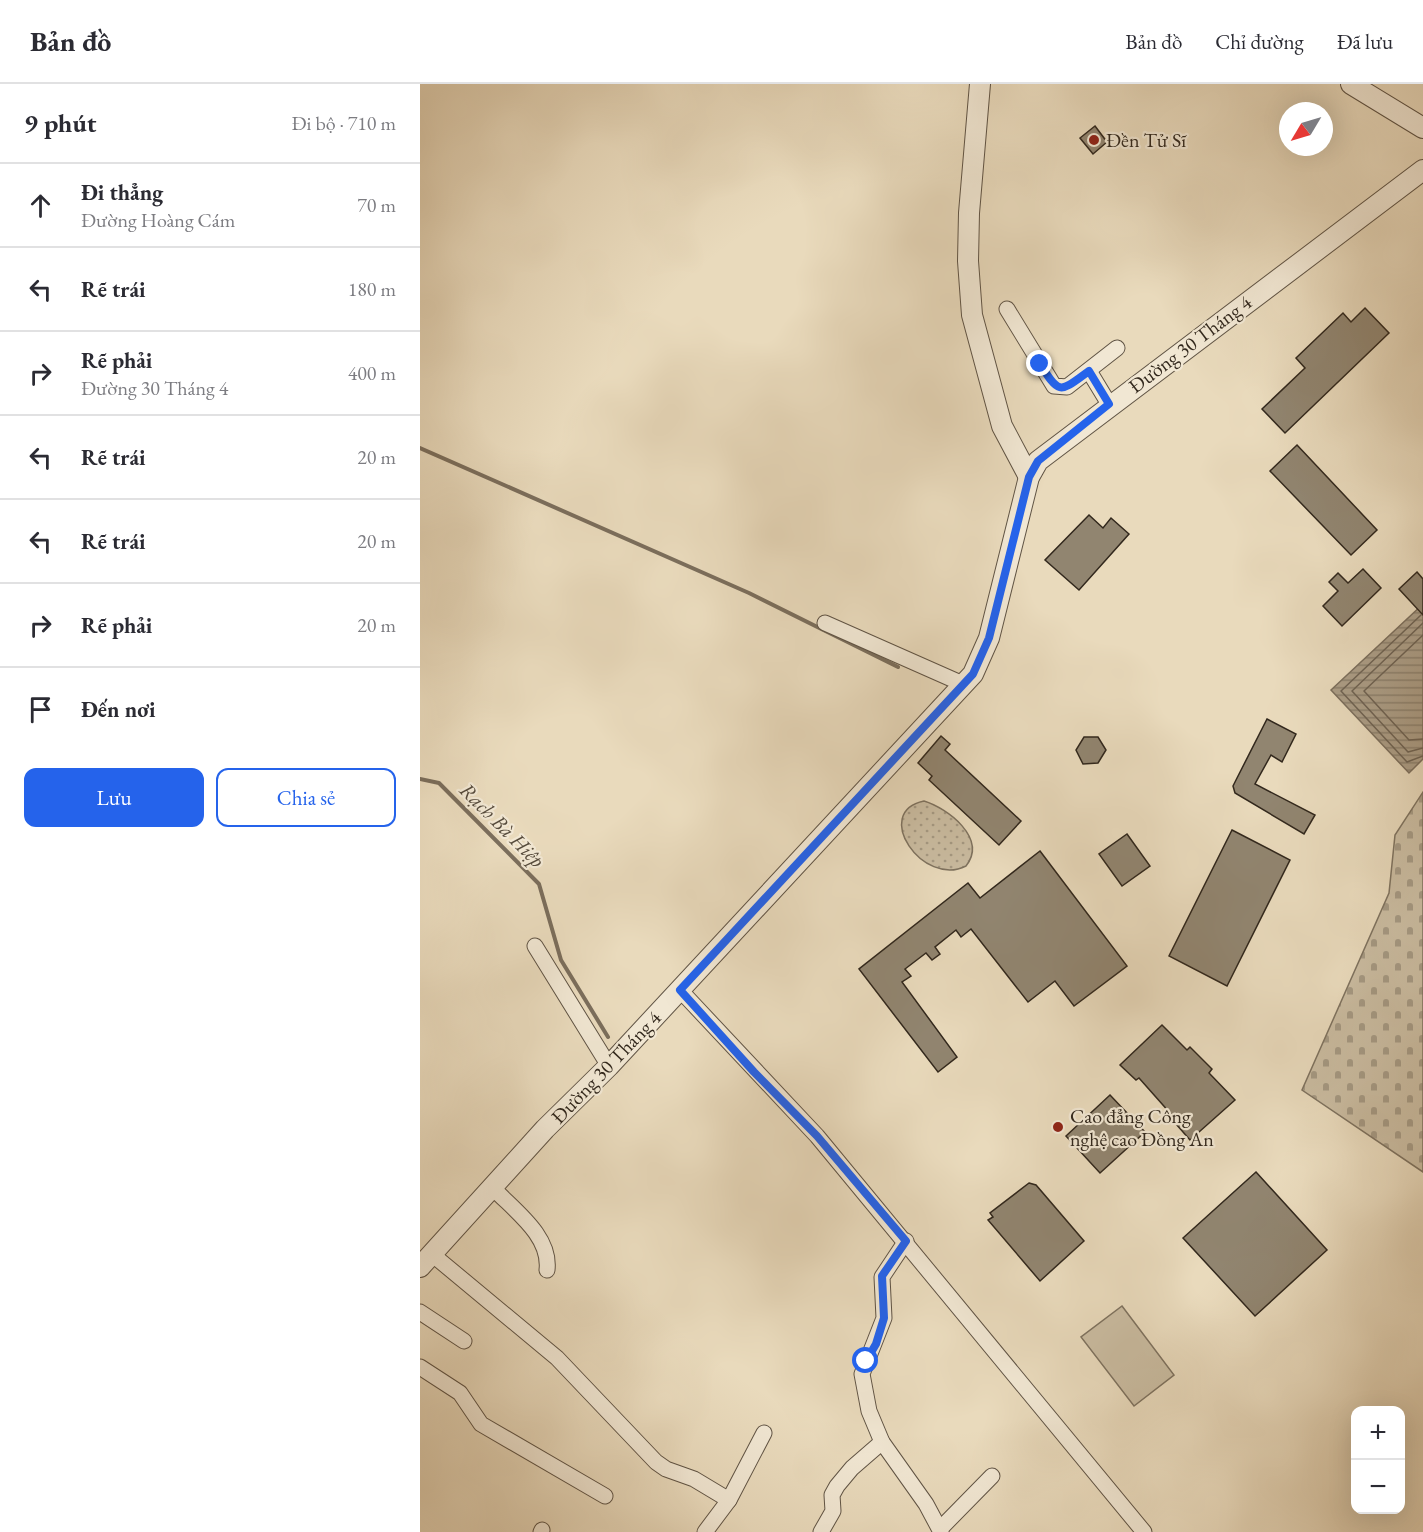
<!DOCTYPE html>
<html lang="vi">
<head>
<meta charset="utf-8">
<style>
	body { margin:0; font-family:"EB Garamond",serif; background:#f7f7f7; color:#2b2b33 }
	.controls { position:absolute; right:18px; bottom:18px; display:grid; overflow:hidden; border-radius:12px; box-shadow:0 6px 24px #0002 }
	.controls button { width:54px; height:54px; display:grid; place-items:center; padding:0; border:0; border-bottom:2px solid #e1e1e2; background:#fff; color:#2b2b33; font:30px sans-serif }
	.compass { position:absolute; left:859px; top:18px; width:54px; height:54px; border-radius:50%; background:#fff; box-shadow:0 6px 24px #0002; rotate:232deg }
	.stop { position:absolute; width:18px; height:18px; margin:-14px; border:4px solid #2563eb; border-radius:50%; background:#fff }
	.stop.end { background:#2563eb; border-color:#fff; box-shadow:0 2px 6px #0008 }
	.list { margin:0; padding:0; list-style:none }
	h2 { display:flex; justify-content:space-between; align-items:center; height:78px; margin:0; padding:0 24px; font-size:26px }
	h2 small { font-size:20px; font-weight:400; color:#7c7c81 }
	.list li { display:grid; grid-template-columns:39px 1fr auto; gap:18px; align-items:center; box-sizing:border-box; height:84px; padding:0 24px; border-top:2px solid #e1e1e2 }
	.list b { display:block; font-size:22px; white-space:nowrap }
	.list p { margin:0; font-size:20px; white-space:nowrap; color:#7c7c81 }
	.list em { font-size:20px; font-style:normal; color:#7c7c81 }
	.actions { display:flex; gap:12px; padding:18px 24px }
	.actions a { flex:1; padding:14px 0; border:2px solid #2563eb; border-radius:12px; text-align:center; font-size:21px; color:#2563eb }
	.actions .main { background:#2563eb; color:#fff }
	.icon { flex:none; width:33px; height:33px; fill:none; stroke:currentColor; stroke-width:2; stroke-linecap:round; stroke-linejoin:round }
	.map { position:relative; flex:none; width:1003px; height:1448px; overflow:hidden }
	header { display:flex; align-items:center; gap:36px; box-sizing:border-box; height:84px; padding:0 30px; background:#fff; border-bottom:2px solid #e1e1e2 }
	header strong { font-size:28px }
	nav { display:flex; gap:33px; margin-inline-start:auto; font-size:21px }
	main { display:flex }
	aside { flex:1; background:#fff }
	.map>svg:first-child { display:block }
	.grass { fill:url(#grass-dots); stroke:#7e725f; stroke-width:1.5 }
	.cemetery { fill:url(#cemetery-stones); stroke:#7e725f; stroke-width:1.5 }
	.pitch { fill:#cabca1; stroke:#7e725f; stroke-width:1.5 }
	.water { fill:url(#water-rules); stroke:#7b6e5c; stroke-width:1.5 }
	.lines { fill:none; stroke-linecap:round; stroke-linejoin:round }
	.shore { stroke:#6e6252; stroke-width:1.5 }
	.stream { stroke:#7b6e5c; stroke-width:4 }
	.building { fill:#918570; stroke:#32281d; stroke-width:1.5 }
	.minor-casing { stroke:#605445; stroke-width:17 }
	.tertiary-casing { stroke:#605445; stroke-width:22 }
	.minor { stroke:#f1e7d3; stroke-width:15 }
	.tertiary { stroke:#f1e7d3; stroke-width:20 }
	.route { stroke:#2563eb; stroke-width:8 }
	.poi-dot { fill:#8f2418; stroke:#f1e7d3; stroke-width:2 }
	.labels { text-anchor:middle; stroke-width:4.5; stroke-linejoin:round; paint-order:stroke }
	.poi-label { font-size:20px; fill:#32281d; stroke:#f1e7d3; text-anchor:start }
	.street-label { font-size:20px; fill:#32281d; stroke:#f1e7d3 }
	.water-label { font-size:21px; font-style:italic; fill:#564b3c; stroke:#f1e7d3 }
</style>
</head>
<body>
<header>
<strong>Bản đồ</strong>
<nav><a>Bản đồ</a><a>Chỉ đường</a><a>Đã lưu</a></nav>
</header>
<main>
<aside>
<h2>9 phút<small>Đi bộ · 710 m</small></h2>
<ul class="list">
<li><svg class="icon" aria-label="ahead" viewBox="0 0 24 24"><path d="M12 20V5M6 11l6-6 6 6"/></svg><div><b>Đi thẳng</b><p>Đường Hoàng Cám</p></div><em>70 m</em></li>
<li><svg class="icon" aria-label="left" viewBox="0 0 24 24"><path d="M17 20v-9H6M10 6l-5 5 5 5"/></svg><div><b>Rẽ trái</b></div><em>180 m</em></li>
<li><svg class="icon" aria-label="right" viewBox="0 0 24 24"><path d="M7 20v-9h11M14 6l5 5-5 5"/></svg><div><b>Rẽ phải</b><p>Đường 30 Tháng 4</p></div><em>400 m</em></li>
<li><svg class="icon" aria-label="left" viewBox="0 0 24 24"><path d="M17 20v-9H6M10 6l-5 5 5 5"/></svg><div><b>Rẽ trái</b></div><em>20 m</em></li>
<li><svg class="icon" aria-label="left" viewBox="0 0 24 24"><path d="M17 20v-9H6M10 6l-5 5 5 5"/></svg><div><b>Rẽ trái</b></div><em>20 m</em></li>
<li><svg class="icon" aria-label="right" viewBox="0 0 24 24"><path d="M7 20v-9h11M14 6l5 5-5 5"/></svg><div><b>Rẽ phải</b></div><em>20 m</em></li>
<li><svg class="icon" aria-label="arrive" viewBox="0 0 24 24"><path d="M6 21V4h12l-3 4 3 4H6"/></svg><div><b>Đến nơi</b></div></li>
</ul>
<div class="actions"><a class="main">Lưu</a><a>Chia sẻ</a></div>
</aside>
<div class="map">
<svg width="1003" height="1448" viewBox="0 0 1003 1448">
	<defs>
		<pattern id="grass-dots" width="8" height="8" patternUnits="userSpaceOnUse" patternTransform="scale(1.5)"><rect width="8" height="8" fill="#cabca1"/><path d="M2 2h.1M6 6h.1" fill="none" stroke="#a59983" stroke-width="1.8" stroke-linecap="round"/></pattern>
		<pattern id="cemetery-stones" width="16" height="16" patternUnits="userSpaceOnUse" patternTransform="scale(1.5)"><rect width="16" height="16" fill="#cabca1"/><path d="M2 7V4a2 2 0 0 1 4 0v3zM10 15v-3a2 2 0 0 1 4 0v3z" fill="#a59983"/></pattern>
		<pattern id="water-rules" width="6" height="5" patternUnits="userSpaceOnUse" patternTransform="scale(1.5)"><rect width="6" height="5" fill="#ab9d86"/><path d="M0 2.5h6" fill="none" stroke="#8c806d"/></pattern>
	</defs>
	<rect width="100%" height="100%" fill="#e9dabc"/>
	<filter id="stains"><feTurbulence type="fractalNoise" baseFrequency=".00333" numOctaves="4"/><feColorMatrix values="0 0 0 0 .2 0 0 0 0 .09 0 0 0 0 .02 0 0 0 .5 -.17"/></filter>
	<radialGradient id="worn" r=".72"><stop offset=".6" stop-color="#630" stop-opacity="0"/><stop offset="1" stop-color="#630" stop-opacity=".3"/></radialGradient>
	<path class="grass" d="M 504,717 C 527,724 568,754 546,782 C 503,804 451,728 504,717 Z"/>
	<polygon class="cemetery" points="1003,708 1003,1088 882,1006 969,809 975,751"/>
	<polygon class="pitch" points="702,1222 754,1291 714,1322 661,1253"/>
	<polygon class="water" points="1003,520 1003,675 989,689 911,606"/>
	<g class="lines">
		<g class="shore">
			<polyline points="1001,531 921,607 987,678 1003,672"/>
			<polyline points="1003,539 932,607 988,668 1003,664"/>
			<polyline points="1003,551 944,607 989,656 1003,655"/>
		</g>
		<g class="stream">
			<polyline points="0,364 329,509 478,583"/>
			<polyline points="0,695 19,699 119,800 141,876 188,953"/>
		</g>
	</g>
	<g class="building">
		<polygon points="675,42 687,58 673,70 660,54"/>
		<polygon points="945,224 969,249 865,349 842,325 885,284 876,274 923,229 931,238"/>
		<polygon points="877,361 957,446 931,471 850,387"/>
		<polygon points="669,431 683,444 691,434 709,450 659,506 625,476"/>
		<polygon points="943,485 961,504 922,542 903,522 918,507 909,498 918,489 928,499"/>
		<polygon points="997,488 1003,495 1003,531 979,505"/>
		<polygon points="847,635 876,650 862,678 851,671 835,700 895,731 884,750 815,709 813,702 816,696"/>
		<polygon points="521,652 530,660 525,666 601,737 579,761 509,696 512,692 498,679"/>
		<polygon points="664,653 678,653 686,666 678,679 663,680 656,666"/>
		<polygon points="812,746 870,776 807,902 749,872"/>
		<polygon points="707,750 730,782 702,802 679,770"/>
		<polygon points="620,767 707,882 654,922 635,897 608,918 551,845 541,853 536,846 515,863 520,870 512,876 506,869 485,885 491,892 482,898 537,973 518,988 439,885 548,799 560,814"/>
		<polygon points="742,941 767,966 770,963 792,985 789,989 815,1016 770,1056 756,1040 758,1038 719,994 716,996 700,981"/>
		<polygon points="690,1011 725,1048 680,1089 646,1052"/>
		<polygon points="836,1088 907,1166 835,1232 763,1154"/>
		<polygon points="609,1099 616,1101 664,1157 620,1197 568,1136 573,1133 570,1129"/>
	</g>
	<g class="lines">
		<g class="minor-casing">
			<g id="minor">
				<polyline points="587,225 634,302 647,303 697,264"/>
				<polyline points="669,287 689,320"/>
				<polyline points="405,539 543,600"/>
				<polyline points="115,862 189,982"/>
				<polyline points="260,906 397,1052 724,1448"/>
				<path d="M 73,1104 C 95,1127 131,1152 127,1186"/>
				<polyline points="486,1157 462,1193 464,1234 442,1290 449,1327 462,1358 506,1420 521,1448"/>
				<polyline points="13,1171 137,1274 236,1378 246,1385 274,1395 309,1416 285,1448"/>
				<polyline points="0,1228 44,1257"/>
				<polyline points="0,1283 40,1309 61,1340 185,1412"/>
				<polyline points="309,1416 344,1349"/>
				<polyline points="521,1444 572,1392"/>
				<polyline points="121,1448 122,1446"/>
				<polyline points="401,1448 413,1427 412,1411 417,1402 432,1384 462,1358"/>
			</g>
		</g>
		<g class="tertiary-casing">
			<g id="tertiary">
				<polyline points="560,0 549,129 548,177 552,231 582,342 609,393"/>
				<polyline points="931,0 1003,44"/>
				<polyline points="0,1183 125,1045 189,982 553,590 569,554 609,393 618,377 1003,86"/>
			</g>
		</g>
		<use href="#minor" class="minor"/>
		<use href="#tertiary" class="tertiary"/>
	</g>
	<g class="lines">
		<path class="route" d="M 446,1277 L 456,1260 L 464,1234 L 462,1192 L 486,1157 L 397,1052 L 334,988 L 260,906 L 553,590 L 569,554 L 609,393 L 618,377 L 689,320 L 669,287 C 639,309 640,311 620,280"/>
	</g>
	<g class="poi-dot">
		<circle cx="674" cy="56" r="6"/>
		<circle cx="638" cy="1043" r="6"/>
	</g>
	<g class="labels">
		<g class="poi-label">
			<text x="686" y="63">Đền Tử Sĩ</text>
			<text x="650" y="1039">Cao đẳng Công<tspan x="650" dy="23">nghệ cao Đồng An</tspan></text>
		</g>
		<g class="street-label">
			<text transform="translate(770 260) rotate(-37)" y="7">Đường 30 Tháng 4</text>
			<text transform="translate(186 983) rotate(-46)" y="7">Đường 30 Tháng 4</text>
		</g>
		<g class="water-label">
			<text transform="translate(82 741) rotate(45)" y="7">Rạch Bà Hiệp</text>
		</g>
	</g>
	<rect width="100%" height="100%" filter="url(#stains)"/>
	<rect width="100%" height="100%" fill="url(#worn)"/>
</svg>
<div class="controls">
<button>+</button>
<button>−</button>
</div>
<svg class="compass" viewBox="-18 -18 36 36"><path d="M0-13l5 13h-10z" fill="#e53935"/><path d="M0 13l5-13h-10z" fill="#7c7c81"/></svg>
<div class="stop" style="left:446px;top:1277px"></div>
<div class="stop end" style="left:620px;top:280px"></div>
</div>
</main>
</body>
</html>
